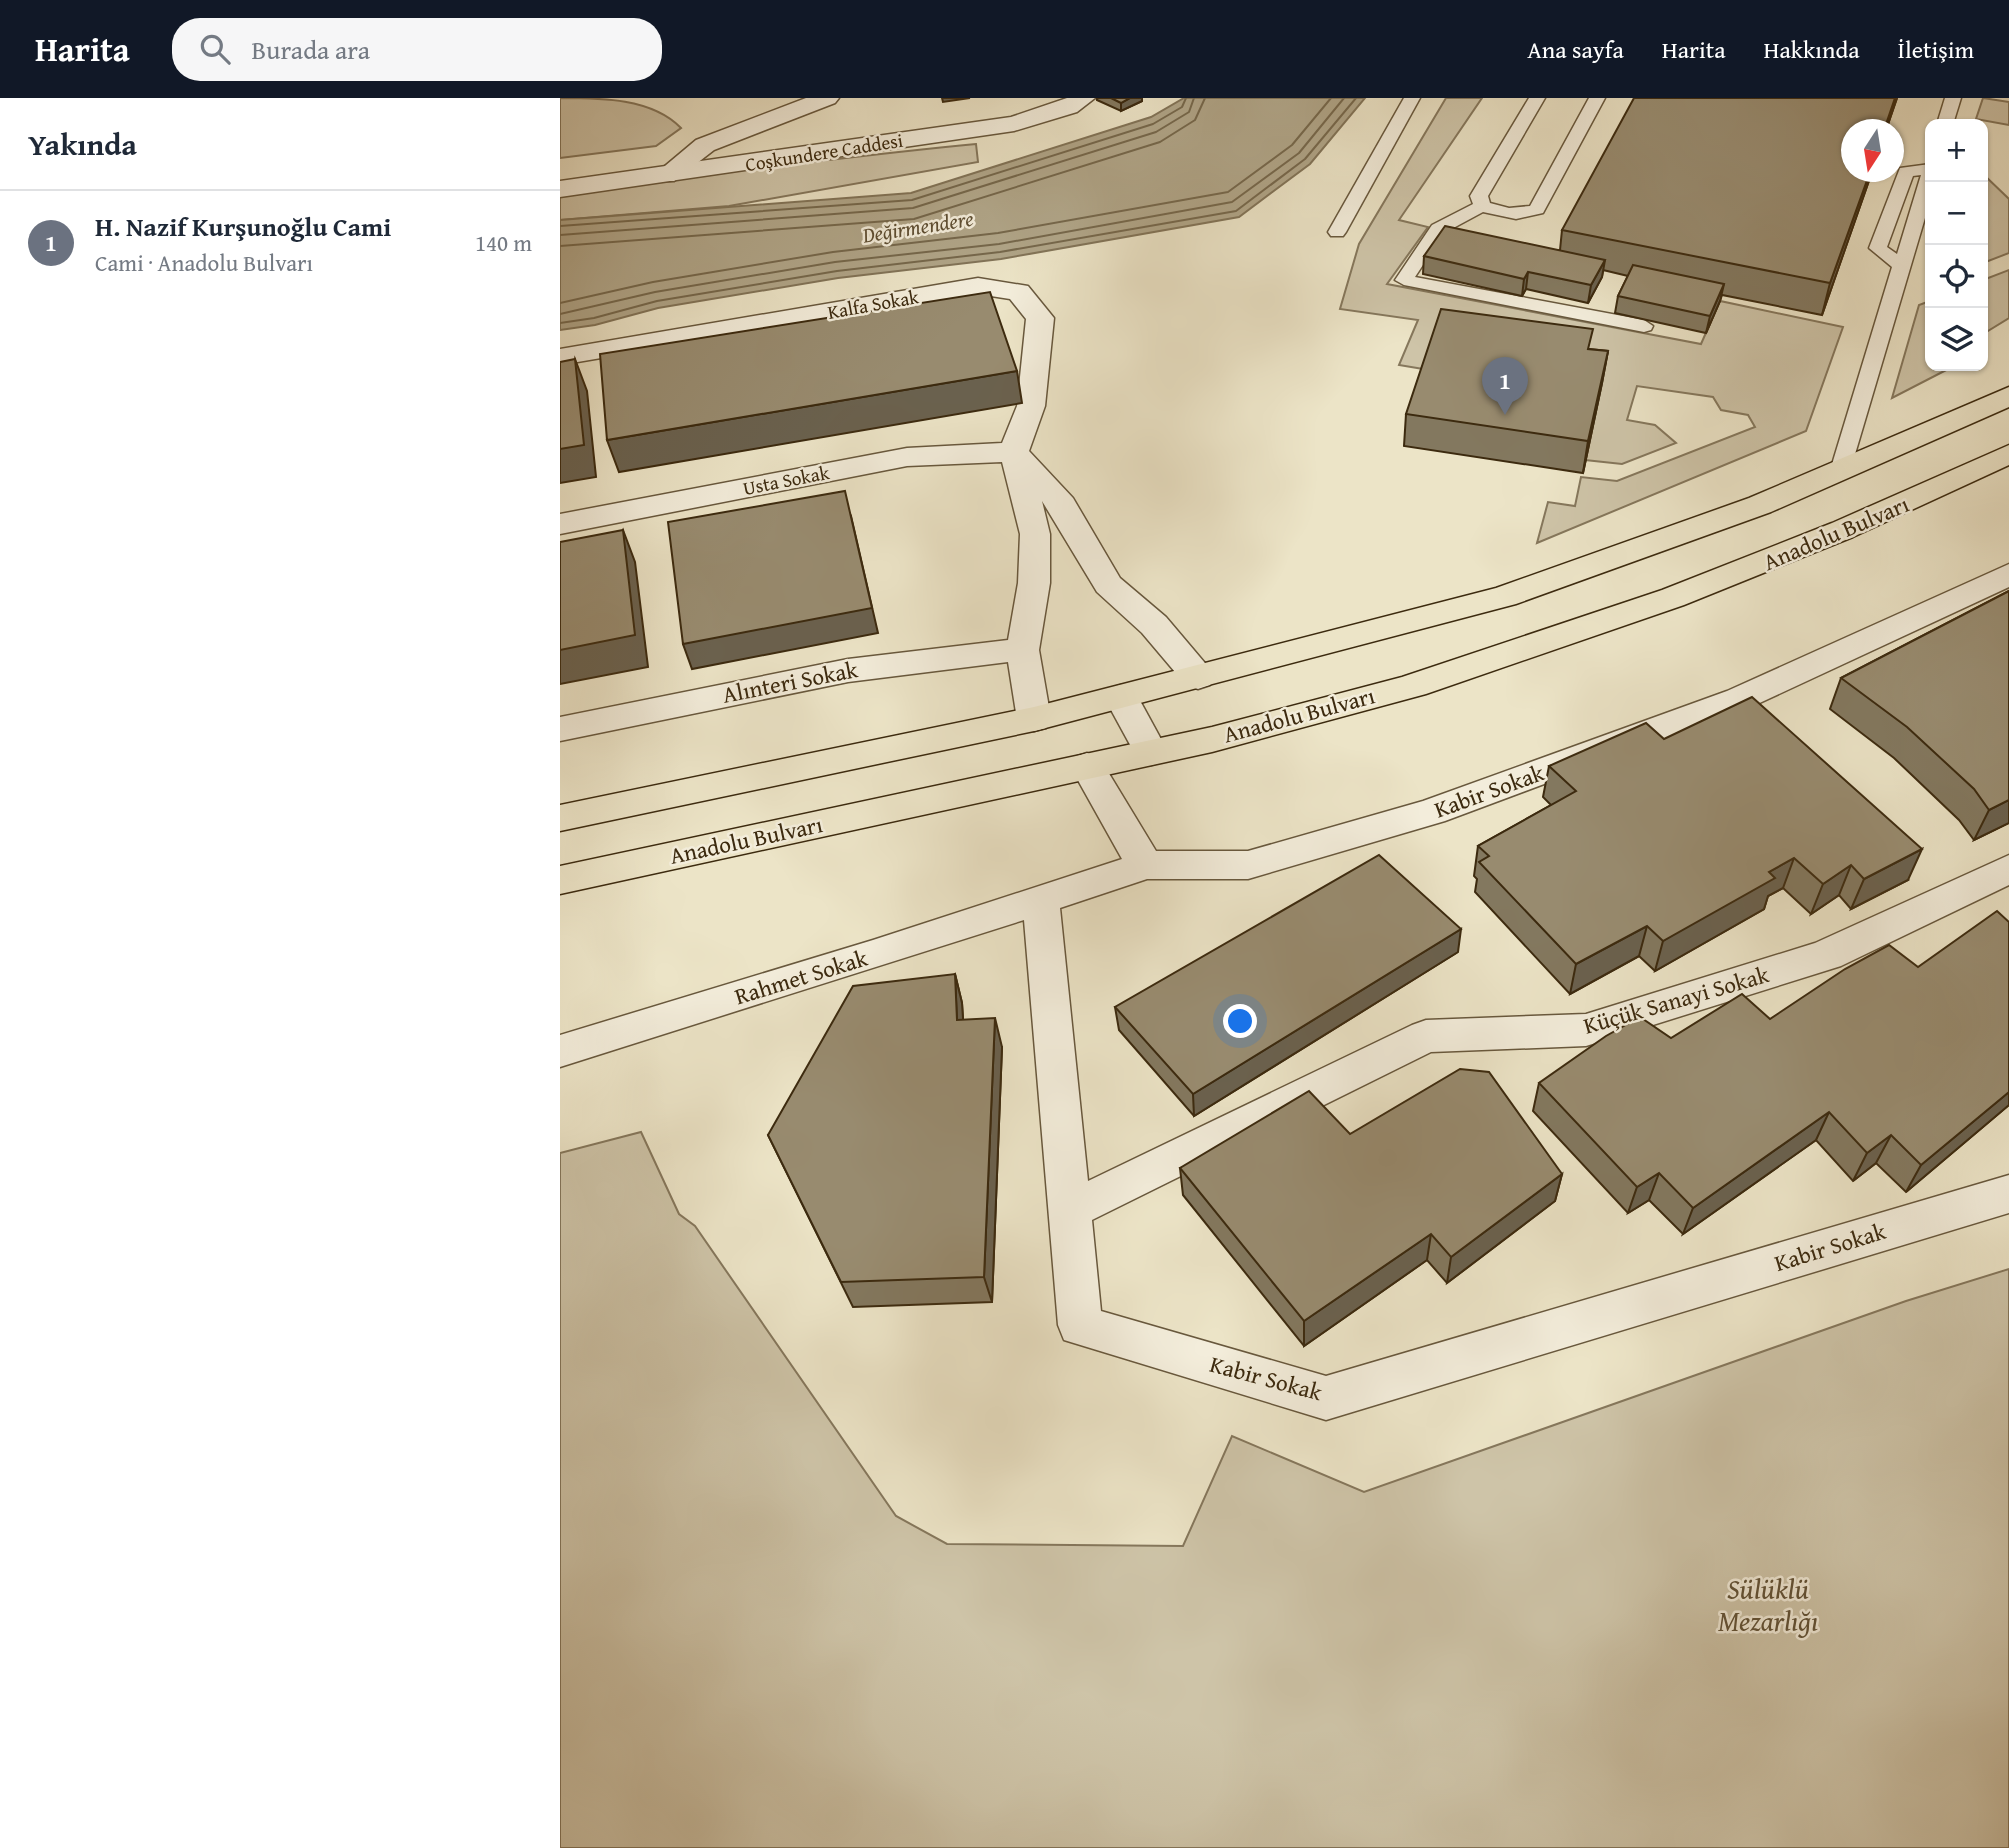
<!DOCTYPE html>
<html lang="tr">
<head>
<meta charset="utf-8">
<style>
	body { margin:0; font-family:"Gentium Book Plus",serif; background:#f6f6f7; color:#1f2937 }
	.controls { position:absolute; right:21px; top:21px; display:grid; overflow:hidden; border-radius:14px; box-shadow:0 2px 5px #0004 }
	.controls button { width:63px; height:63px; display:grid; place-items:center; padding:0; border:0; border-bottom:2px solid #e0e1e3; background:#fff; color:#1f2937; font:35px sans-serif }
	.compass { position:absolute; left:1281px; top:21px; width:63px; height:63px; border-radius:50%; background:#fff; box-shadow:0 2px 5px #0004; rotate:192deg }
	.you { position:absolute; left:681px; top:924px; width:24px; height:24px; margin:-18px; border:5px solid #fff; border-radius:50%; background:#1a73e8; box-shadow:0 0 0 10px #1a73e833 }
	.badge { display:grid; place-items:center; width:46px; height:46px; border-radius:50%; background:#111827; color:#fff; font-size:23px; font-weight:700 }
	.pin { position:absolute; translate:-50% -58px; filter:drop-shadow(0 2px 4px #0008) }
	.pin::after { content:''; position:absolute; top:37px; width:24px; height:21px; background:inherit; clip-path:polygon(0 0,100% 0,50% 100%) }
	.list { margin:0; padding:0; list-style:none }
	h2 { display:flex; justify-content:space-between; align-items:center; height:91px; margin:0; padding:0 28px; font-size:30px }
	h2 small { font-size:23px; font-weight:400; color:#747a83 }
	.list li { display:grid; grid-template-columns:46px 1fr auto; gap:21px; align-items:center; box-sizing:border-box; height:105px; padding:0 28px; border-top:2px solid #e0e1e3 }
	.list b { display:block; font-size:26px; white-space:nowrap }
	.list p { margin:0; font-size:23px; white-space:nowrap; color:#747a83 }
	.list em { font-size:23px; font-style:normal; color:#747a83 }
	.icon { flex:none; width:38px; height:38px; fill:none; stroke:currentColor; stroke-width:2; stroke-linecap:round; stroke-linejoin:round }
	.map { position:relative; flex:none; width:1449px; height:1750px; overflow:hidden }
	header { display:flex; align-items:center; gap:42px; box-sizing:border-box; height:98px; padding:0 35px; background:#111827; color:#fff }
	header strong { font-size:33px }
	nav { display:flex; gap:38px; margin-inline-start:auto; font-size:24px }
	.search { width:490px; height:63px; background:#f6f6f7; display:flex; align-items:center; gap:18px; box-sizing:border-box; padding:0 24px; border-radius:28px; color:#747a83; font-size:26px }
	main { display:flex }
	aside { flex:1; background:#fff }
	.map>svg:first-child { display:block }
	.green { fill:#cec4a8; stroke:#85775c; stroke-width:2 }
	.water { fill:#b0a588; stroke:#827458; stroke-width:2 }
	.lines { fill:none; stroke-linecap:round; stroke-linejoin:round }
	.shore { stroke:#76684c; stroke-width:2 }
	.service-casing { stroke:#68583d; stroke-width:3 }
	.minor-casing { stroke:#68583d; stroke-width:3 }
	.tertiary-casing { stroke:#68583d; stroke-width:3 }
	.trunk-casing { stroke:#3c2a0f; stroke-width:3 }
	.service { fill:#f3eddb; fill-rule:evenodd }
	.minor { fill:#f3eddb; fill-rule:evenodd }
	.tertiary { fill:#f3eddb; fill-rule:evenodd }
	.trunk { fill:#ece4c7; fill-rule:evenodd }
	.wall { fill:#83785f; stroke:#3c2a0f; stroke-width:2 }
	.shaded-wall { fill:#6a614e; stroke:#3c2a0f; stroke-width:2 }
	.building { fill:#988b6f; stroke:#3c2a0f; stroke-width:2 }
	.labels { text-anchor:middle; stroke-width:5; stroke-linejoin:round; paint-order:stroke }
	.far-street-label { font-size:19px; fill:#3c2a0f; stroke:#f3eddb }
	.far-water-label { font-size:21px; font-style:italic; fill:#5f4f33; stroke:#f3eddb }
	.street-label { font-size:23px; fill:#3c2a0f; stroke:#f3eddb }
	.near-park-label { font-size:28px; font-style:italic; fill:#605035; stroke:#f3eddb }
</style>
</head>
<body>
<header>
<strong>Harita</strong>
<div class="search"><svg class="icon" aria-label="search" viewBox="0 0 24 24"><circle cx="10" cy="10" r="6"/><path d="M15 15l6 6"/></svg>Burada ara</div>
<nav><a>Ana sayfa</a><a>Harita</a><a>Hakkında</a><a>İletişim</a></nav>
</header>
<main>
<aside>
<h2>Yakında<small></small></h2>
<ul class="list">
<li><span class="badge" style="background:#6b7280">1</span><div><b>H. Nazif Kurşunoğlu Cami</b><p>Cami · Anadolu Bulvarı</p></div><em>140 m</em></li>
</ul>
</aside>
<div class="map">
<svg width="1449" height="1750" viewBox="0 0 1449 1750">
	<rect width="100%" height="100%" fill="#ece4c7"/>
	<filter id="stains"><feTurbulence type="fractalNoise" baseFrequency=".00286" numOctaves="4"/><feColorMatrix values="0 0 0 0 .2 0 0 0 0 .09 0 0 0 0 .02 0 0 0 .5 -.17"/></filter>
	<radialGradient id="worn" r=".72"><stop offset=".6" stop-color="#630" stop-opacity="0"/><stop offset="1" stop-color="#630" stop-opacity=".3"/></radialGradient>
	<g class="green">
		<path d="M 0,0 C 41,0 92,0 121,30 L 96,48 L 0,60 Z"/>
		<polygon points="886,0 922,0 839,122 868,129 827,186 1141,246 1160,203 1283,229 1246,333 977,445 988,404 1015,408 1021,379 1057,383 1195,329 1188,317 1161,312 1153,299 1077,288 1067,322 1095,327 1116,345 1062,366 1025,362 869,272 839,267 858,222 780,211 799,146"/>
		<polygon points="1423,0 1449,4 1449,27 1416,21"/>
		<path d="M 416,46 L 418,64 L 169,108 L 0,122 L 0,90 C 139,80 277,59 416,46 Z"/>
		<polygon points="1423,76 1449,101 1449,155 1423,165"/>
		<polygon points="1449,172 1449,220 1423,236 1423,182"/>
		<polygon points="1370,203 1370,268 1394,268 1332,300 1359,207"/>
		<polygon points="81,1034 119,1116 135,1128 336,1418 387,1446 623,1448 672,1338 804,1394 1346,1203 1449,1171 1449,1750 0,1750 0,1055"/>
	</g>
	<polygon class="water" points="624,0 805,0 750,66 679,119 441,161 278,180 98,210 35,227 0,232 0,122 351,95 591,19"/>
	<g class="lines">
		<g class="shore">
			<polyline points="0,128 352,102 593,26 622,9 626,0"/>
			<polyline points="0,137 353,110 596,34 629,14 634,0"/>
			<polyline points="0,148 354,121 600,44 635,22 645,0"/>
			<polyline points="0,205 93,184 273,154 438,135 668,94 732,47 771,0"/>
			<polyline points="0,216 95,194 275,164 439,146 672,104 739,55 784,0"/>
			<polyline points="0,225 34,220 97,203 277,173 440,154 676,113 745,61 796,0"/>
		</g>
		<g class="service-casing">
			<g id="service">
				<polygon points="844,0 860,0 786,134 783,138 771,138 768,134"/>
				<polygon points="969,0 985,0 928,98 930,105 949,110 970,108 1029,0 1045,0 983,115 956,121 923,114 884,135 855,179 1084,222 1093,228 1091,232 1084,234 844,187 835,182 872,127 913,106 910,98"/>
				<polygon points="1385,0 1401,0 1393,26 1377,26"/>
				<path d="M 1370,66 L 1370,103 L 1290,373 L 1287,377 L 1273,377 L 1270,373 L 1332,169 L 1309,150 L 1340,70 ZM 1361,77 L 1337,156 L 1327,149 L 1353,78 Z"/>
			</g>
		</g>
		<g class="minor-casing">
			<g id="minor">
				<polygon points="246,0 279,0 275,5 154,52 114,83 96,83 93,78 136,42"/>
				<polygon points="418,180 468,188 494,220 485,308 469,353 513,400 560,480 606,519 650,571 655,579 650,587 638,591 626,587 582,535 537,494 482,403 490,436 490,485 479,552 491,621 486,630 474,633 462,630 457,621 448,564 288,584 0,643 0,619 288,561 448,542 458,485 460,436 442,364 347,368 0,436 0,416 347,350 442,345 457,308 466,221 450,201 418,196 0,267 0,251"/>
				<polygon points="1449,466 1449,489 1191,609 885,723 688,781 587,781 500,810 528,1083 852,927 866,922 1026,916 1255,845 1449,757 1449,787 1281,868 1026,948 871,954 532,1122 541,1213 766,1278 1449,1077 1449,1115 766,1322 504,1242 498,1227 464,822 0,969 0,937 313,842 562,761 510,668 515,659 527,655 539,659 596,753 688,753 863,703 1167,593"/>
				<polygon points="561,587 573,591 578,599 608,654 603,663 591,667 579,663 574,654 544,599 549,591"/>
			</g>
		</g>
		<g class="tertiary-casing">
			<polygon id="tertiary" points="507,0 535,0 517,14 454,33 0,99 0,83 451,19"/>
		</g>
		<g class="trunk-casing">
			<g id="trunk">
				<polygon points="1449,289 1449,309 1211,414 956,506 474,633 0,733 0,707 474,609 936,490 1189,400"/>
				<polygon points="1449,347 1449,367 1293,439 1124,507 866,596 652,654 0,796 0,768 652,629 842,579 1102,492 1272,425"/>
			</g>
		</g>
		<use href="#service" class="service"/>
		<use href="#minor" class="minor"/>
		<use href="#tertiary" class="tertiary"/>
		<use href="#trunk" class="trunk"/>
	</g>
	<g class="wall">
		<polygon points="537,0 582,0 582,3 561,13 537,2"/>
		<polygon points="1337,0 1326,32 1292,32 1312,74 1262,217 1162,197 1160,203 1146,235 1055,215 1058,198 1068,178 1043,172 1042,179 1028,205 966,191 962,198 863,176 864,158 1000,152 1002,132"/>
		<polygon points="1029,251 1048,253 1042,285 1023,375 844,348 846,316"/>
		<polygon points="1449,493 1449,725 1414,742 1399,722 1334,660 1270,611 1281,580"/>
		<polygon points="1104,641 1348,782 1291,811 1279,797 1251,816 1223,790 1208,798 1204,811 1095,873 1079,858 1010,896 915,794 917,781 914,778 918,748 991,707 983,699 989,668"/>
		<polygon points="898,854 634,1018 559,932 555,909"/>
		<polygon points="395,876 402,905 403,922 442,949 432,1204 293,1209 208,1037"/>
		<polygon points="1111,940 1449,1007 1346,1094 1316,1065 1293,1083 1256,1042 1123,1136 1089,1102 1068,1115 973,1013 979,985"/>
		<polygon points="790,1036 1002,1076 995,1103 887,1185 867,1162 744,1248 623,1097 620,1070"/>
	</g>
	<g class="shaded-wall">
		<polygon points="382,0 410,0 383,4"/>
		<polygon points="570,0 582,0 582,3 561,13 561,5"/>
		<polygon points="1335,0 1337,0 1326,32 1324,32"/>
		<polygon points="1310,74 1312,74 1262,217 1270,185"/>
		<polygon points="1045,162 1042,179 1028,205 1031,187"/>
		<polygon points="968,174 966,191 962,198 964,181"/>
		<polygon points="1164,186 1160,203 1146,235 1150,218"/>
		<polygon points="1048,253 1042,285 1023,375 1028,343"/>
		<polygon points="15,261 27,293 36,379 0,385 0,351"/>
		<polygon points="457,273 462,305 59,374 47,342"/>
		<polygon points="291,418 318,535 132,571 123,546"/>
		<polygon points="63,432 75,464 88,569 0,586 0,552"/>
		<polygon points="1449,702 1449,725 1414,742 1429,712"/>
		<polygon points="1362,751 1348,782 1291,811 1304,781"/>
		<polygon points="1234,760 1223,790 1208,798 1204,811 1095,873 1103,843 1209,774"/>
		<polygon points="1291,767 1279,797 1251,816 1263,786"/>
		<polygon points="1087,828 1079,858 1010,896 1016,866"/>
		<polygon points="901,831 898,854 634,1018 633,996"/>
		<polygon points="395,876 402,905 405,951 397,922"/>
		<polygon points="435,920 442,949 432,1204 424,1179"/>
		<polygon points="1449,994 1449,1007 1346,1094 1361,1067"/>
		<polygon points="1269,1014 1256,1042 1123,1136 1133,1110"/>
		<polygon points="1331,1037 1316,1065 1293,1083 1307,1055"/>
		<polygon points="1099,1075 1089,1102 1068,1115 1077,1089"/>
		<polygon points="1002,1076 995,1103 887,1185 891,1159"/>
		<polygon points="871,1136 867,1162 744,1248 744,1223"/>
	</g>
	<g class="building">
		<polygon points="551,0 570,0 561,5"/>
		<polygon points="1074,0 1335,0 1324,32 1292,32 1292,74 1310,74 1270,185 1002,132"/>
		<polygon points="885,128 1045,162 1031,187 968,174 964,181 864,158"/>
		<polygon points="1073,167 1164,186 1150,218 1058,198"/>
		<polygon points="430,194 457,273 47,342 40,256"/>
		<polygon points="881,211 1033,231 1028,251 1048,253 1028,343 846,316"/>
		<polygon points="15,261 24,347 0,351 0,264"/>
		<polygon points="285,393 312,510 123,546 108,424"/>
		<polygon points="63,432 75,537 0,552 0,444"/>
		<polygon points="1449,493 1449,702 1429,712 1414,691 1347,629 1281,580"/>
		<polygon points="1192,599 1362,751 1304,781 1291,767 1263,786 1234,760 1209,774 1215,780 1103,843 1087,828 1016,866 919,764 929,758 918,748 1016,693 989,668 1086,625 1104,641"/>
		<polygon points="819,757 901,831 633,996 555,909"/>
		<polygon points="1437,813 1449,824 1449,994 1361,1067 1331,1037 1307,1055 1269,1014 1133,1110 1099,1075 1077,1089 979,985 1046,938 1080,919 1111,940 1182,896 1210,921 1285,871 1329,847 1358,869"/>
		<polygon points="395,876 397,922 435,920 424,1179 281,1184 208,1037 293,888"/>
		<polygon points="900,971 929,974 1002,1076 891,1159 871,1136 744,1223 620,1070 749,993 790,1036"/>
	</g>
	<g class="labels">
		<g class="far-street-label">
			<text transform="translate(264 54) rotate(-9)" y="7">Coşkundere Caddesi</text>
			<text transform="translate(313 206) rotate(-10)" y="7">Kalfa Sokak</text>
			<text transform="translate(226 382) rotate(-11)" y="7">Usta Sokak</text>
		</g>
		<g class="far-water-label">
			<text transform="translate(358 129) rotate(-9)" y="7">Değirmendere</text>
		</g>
		<g class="street-label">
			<text transform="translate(1276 435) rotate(-23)" y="8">Anadolu Bulvarı</text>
			<text transform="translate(230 584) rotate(-11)" y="8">Alınteri Sokak</text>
			<text transform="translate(739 617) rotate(-15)" y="8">Anadolu Bulvarı</text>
			<text transform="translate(929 693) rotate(-20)" y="8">Kabir Sokak</text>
			<text transform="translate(186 742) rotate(-12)" y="8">Anadolu Bulvarı</text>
			<text transform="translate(241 879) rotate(-17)" y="8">Rahmet Sokak</text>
			<text transform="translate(1116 902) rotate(-16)" y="8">Küçük Sanayi Sokak</text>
			<text transform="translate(1270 1149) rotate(-17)" y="8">Kabir Sokak</text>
			<text transform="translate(706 1280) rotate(15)" y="8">Kabir Sokak</text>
		</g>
		<g class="near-park-label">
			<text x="1208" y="1501">Sülüklü<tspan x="1208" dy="32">Mezarlığı</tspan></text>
		</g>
	</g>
	<rect width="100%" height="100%" filter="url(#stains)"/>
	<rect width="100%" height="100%" fill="url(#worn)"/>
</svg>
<div class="controls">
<button>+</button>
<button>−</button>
<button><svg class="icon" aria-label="locate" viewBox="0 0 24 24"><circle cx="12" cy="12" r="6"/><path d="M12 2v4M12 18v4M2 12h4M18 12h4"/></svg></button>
<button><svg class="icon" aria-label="layers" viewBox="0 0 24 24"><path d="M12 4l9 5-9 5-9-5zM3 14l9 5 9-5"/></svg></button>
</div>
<svg class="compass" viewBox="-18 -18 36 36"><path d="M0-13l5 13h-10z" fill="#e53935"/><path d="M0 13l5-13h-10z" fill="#747a83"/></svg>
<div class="you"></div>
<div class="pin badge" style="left:945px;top:317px;background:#6b7280">1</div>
</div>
</main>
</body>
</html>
